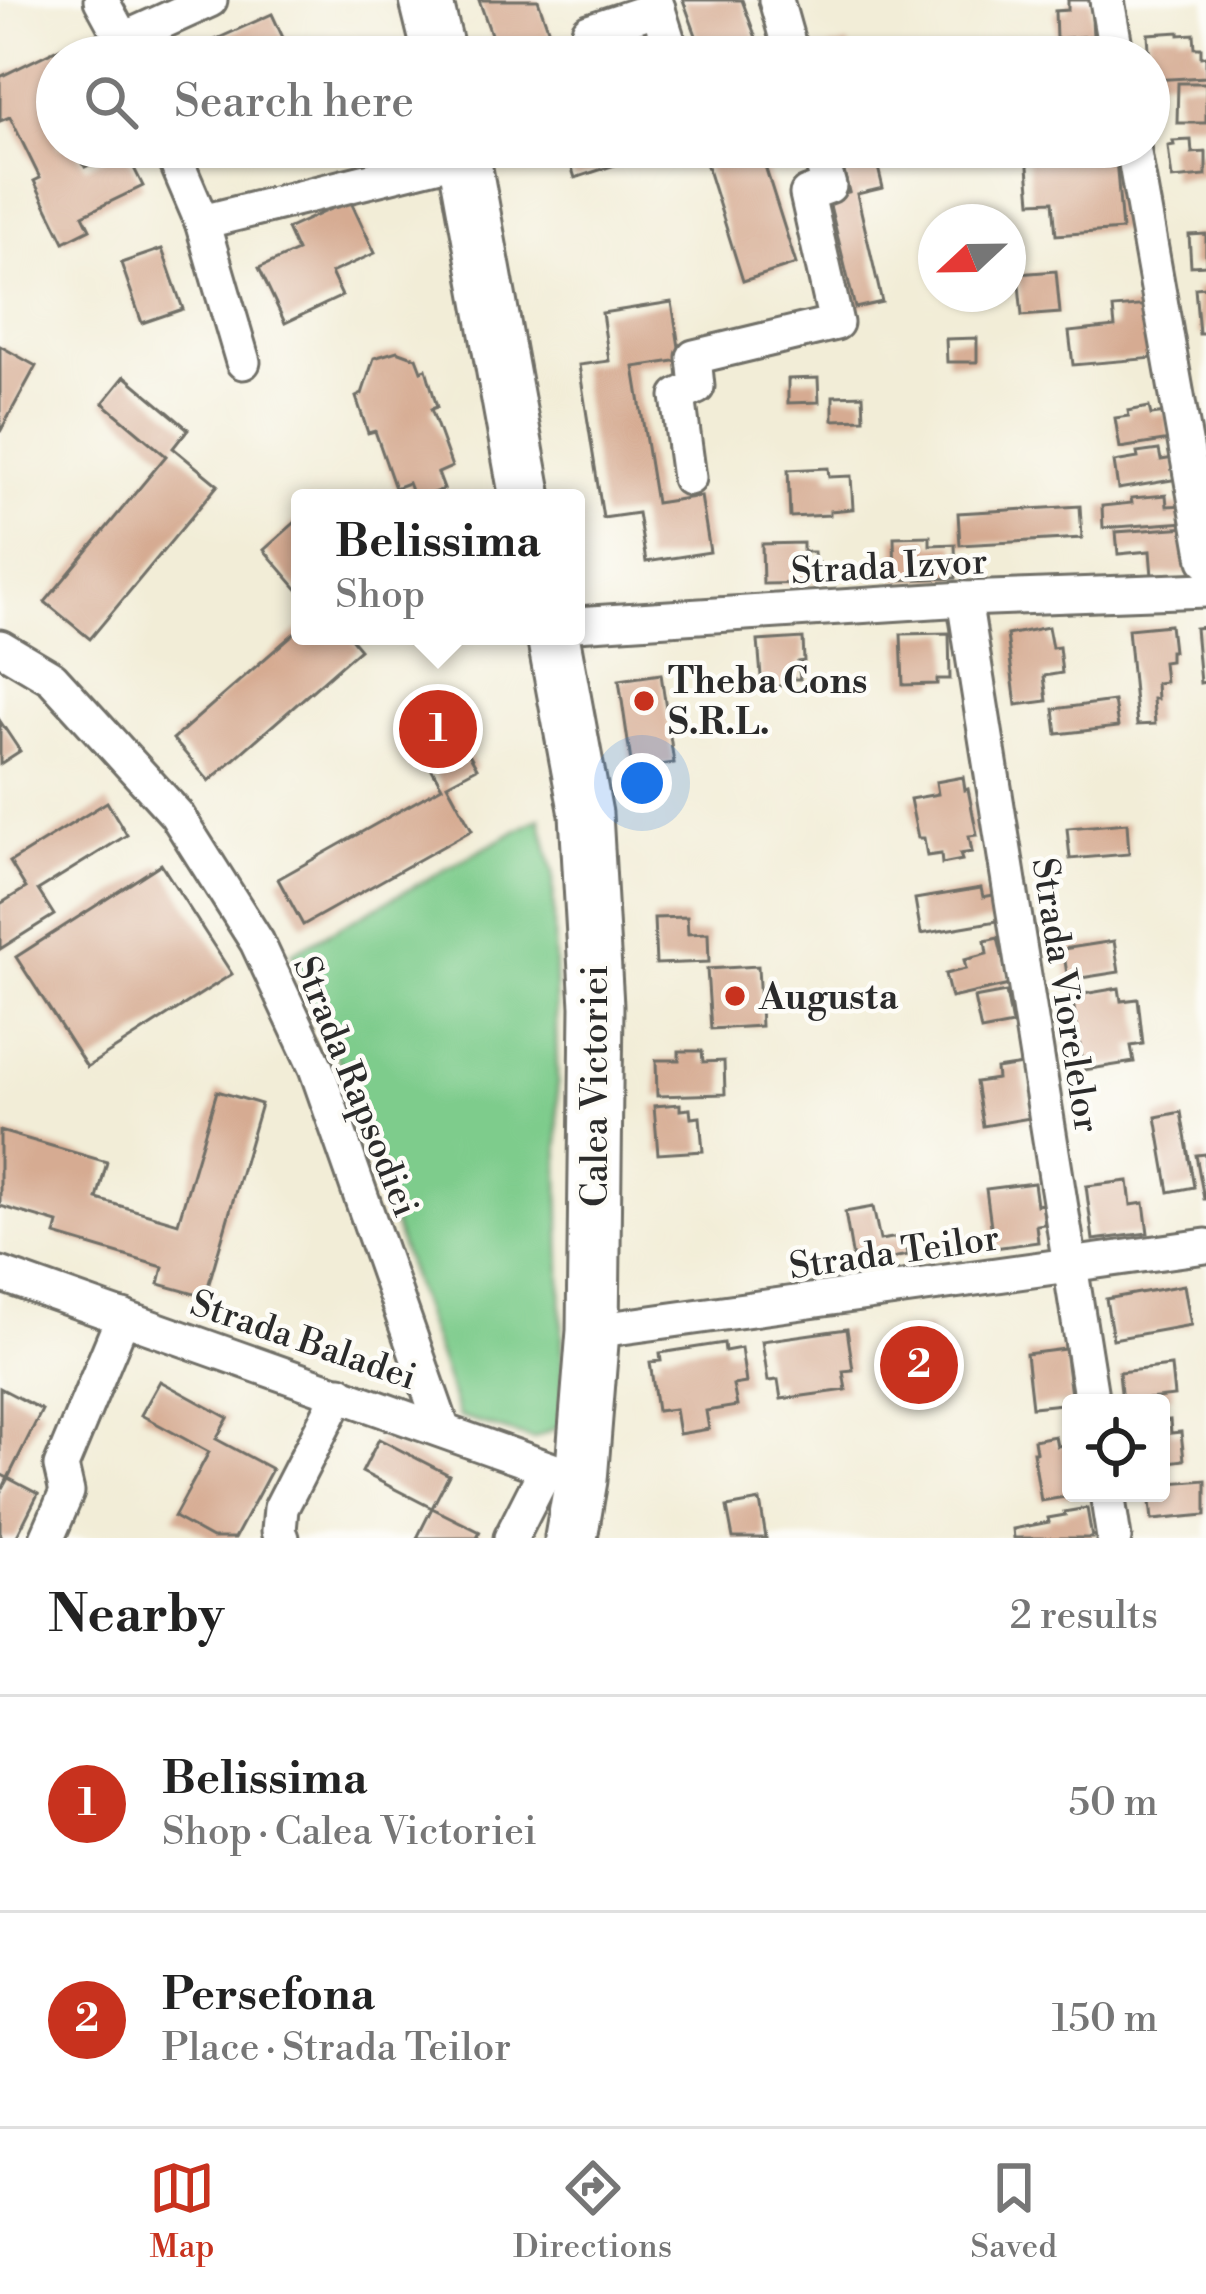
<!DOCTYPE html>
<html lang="en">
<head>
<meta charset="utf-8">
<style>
	body { margin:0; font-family:"Libre Bodoni",serif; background:#f2f2f2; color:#222 }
	.controls { position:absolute; right:36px; bottom:36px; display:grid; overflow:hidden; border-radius:12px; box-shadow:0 3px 9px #0004 }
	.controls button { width:108px; height:108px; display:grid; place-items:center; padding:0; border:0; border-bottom:3px solid #e0e0e0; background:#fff; color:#222; font:60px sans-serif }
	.compass { position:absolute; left:918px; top:204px; width:108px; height:108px; border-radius:50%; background:#fff; box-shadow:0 3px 9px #0004; rotate:248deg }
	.you { position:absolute; left:642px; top:783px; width:42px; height:42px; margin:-30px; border:9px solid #fff; border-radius:50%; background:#1a73e8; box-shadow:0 0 0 18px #1a73e833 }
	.badge { display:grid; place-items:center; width:78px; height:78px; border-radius:50%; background:#c8321e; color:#fff; font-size:39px; font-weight:700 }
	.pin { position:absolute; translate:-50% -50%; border:6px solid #fff; box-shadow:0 3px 12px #0006 }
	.popup { position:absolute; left:291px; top:489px; width:294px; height:156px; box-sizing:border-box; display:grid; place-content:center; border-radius:12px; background:#fff; filter:drop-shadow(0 3px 9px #0005); font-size:39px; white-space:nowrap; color:#767676 }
	.popup b { font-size:45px; color:#222 }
	.popup::after { content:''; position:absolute; left:50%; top:100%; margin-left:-24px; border:24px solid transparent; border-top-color:#fff }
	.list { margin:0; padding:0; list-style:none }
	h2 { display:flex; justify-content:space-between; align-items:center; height:156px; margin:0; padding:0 48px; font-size:51px }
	h2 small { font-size:39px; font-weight:400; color:#767676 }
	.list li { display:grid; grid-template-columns:78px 1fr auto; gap:36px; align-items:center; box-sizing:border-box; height:216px; padding:0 48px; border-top:3px solid #e0e0e0 }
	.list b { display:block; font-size:45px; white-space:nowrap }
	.list p { margin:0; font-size:39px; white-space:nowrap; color:#767676 }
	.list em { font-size:39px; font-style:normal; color:#767676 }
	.icon { flex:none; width:66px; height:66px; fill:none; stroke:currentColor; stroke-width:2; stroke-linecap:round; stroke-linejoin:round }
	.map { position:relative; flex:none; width:1206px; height:1538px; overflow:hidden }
	.search { position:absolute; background:#fff; box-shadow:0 3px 9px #0004; left:36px; right:36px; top:36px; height:132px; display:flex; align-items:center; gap:30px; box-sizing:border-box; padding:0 42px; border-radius:66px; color:#767676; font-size:45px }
	.sheet { height:588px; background:#fff }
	nav { display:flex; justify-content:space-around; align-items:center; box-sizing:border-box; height:168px; border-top:3px solid #e0e0e0; background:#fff; font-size:33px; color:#767676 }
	nav a { display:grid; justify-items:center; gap:6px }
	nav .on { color:#c8321e }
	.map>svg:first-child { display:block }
	.green { fill:#7ecc8c; stroke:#547c5c; stroke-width:3 }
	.building { fill:#d6ab92 }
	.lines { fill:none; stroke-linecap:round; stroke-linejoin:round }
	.street-casing { stroke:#716f67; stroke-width:39 }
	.primary-casing { stroke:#716f67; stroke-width:57 }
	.street { stroke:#fff; stroke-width:33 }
	.primary { stroke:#fff; stroke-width:51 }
	.poi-dot { fill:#c8321e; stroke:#fdfcf7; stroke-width:4.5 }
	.labels { text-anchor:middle; stroke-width:9; stroke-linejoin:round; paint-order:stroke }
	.street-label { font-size:36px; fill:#2b2b2b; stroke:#fdfcf7 }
	.poi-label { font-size:36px; font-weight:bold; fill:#2b2b2b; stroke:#fdfcf7; text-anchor:start }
</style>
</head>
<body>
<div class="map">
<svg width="1206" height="1538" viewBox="0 0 1206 1538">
	<rect width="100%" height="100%" fill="#fdfcf7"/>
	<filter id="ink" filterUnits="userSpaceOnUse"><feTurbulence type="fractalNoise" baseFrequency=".00833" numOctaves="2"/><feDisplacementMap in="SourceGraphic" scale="24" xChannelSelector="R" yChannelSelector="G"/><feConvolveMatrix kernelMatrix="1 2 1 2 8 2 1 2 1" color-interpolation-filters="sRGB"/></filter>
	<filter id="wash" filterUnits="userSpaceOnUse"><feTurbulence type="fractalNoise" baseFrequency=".004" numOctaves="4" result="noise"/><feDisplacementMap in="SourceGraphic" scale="48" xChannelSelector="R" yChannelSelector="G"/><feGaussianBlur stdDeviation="2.7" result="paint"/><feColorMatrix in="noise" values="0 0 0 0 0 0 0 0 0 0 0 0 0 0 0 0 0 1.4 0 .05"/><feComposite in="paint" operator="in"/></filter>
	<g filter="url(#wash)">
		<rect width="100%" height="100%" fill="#f2edd7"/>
		<polygon class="green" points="540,818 553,873 564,1424 533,1439 459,1417 338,1059 292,953"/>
		<g id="blocks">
			<g class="building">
				<polygon points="479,0 538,0 558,57 499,57"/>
				<polygon points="683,0 742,0 763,57 704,57"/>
				<polygon points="1068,0 1091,0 1093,36 1056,39 1055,11 1068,10"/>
				<polygon points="272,14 292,57 215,57 208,43"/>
				<polygon points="1179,32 1179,35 1194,34 1195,48 1201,48 1201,57 1206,56 1206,77 1151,80 1148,34"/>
				<polygon points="80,38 89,57 57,57 57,147 75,147 85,167 124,148 143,186 83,215 90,229 64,242 34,181 40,178 10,117 0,121 0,77"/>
				<polygon points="848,44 851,57 817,57 815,51"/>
				<polygon points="1178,83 1206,83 1206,123 1177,123"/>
				<polygon points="1191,140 1192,153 1206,152 1206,176 1172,179 1168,146 1174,145 1173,141"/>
				<polygon points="565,147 638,147 642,156 575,178"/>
				<polygon points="701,147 759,147 796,264 743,281"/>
				<polygon points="838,147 873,147 883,188 857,194 882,302 855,308 828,197 849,192"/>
				<polygon points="1079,147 1115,147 1122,230 1056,235 1053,201 1031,202 1027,155 1079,151"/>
				<polygon points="350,200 375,253 331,273 342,296 285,323 259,268 297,251 287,229"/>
				<polygon points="1206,234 1206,265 1191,266 1189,235"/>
				<polygon points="162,249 183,309 142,323 121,263"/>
				<polygon points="1056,271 1060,313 1022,316 1018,274"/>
				<polygon points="1206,287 1206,334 1199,334 1195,288"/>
				<polygon points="672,302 681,360 634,367 656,503 701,496 710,552 646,562 638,513 603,518 579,365 609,361 602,313"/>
				<polygon points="1150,305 1155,358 1073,365 1069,332 1115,327 1113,308"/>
				<polygon points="977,338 977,362 947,362 946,339"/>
				<polygon points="0,346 36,366 0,432"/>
				<polygon points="397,351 416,358 421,371 426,369 437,407 431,409 452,467 438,473 444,489 419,498 414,498 408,483 395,488 375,431 368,433 356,397 362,394 374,358"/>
				<polygon points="125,376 188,429 173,448 218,485 90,639 45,602 166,456 103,403"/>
				<polygon points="818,378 819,402 788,403 788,379"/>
				<polygon points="863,395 864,419 833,420 833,396"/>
				<polygon points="1149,407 1151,415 1166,413 1170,440 1120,448 1115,418 1129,416 1128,411"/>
				<polygon points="1159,450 1161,460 1174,458 1178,479 1118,489 1114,462 1138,458 1137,453"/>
				<polygon points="828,468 829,477 851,476 853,509 830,511 830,515 790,517 788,470"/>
				<polygon points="1166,495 1167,506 1185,505 1186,522 1103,528 1102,506 1132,503 1131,498"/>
				<polygon points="1080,506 1082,538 960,545 958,513"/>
				<polygon points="300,518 300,592 264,550"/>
				<polygon points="1189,527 1192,573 1152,576 1150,551 1118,554 1116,532"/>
				<polygon points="930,536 930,545 955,544 956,578 895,580 894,537"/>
				<polygon points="803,543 803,552 814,552 815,563 819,563 819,583 763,584 762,544"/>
				<polygon points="1170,625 1173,651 1170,651 1170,661 1163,662 1165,682 1156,683 1157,699 1153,699 1155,724 1137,725 1128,629"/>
				<polygon points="1048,627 1052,648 1059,647 1062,673 1044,676 1047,701 1016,705 1007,635"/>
				<polygon points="1206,627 1206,682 1200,683 1195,628"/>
				<polygon points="300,628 300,636 349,636 360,649 209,781 173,739"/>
				<polygon points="949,633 950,679 937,679 937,684 903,685 901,634"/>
				<polygon points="803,638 804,661 798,662 800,679 788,679 788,685 762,688 758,641"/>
				<polygon points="661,674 674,763 632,769 619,680"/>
				<polygon points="437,697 477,768 447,784 472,830 303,925 278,879 442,787 402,716"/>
				<polygon points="1114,701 1118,727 1057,734 1054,709"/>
				<polygon points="0,721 20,751 0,764"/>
				<polygon points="963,777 965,790 968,789 977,835 969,836 972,852 960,854 962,860 942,864 941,854 927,856 924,838 918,838 910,799 938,794 936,782"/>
				<polygon points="107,802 127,835 38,890 54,915 0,949 0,904 26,888 10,862"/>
				<polygon points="1127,823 1129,854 1070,859 1067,828"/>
				<polygon points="161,864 232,974 87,1067 16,957"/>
				<polygon points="981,888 983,897 998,894 1003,920 921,934 915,899"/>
				<polygon points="687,917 688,934 708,933 709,962 656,964 654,918"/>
				<polygon points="998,938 1009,985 951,998 945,974 966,969 964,960 987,954 985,941"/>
				<polygon points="1114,941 1119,972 1068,980 1063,949"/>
				<polygon points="758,966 761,1026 711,1029 707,969"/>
				<polygon points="1119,988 1121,1001 1138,999 1143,1044 1131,1046 1134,1062 1084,1070 1072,996"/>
				<polygon points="1006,992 1012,1025 981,1031 974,998"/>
				<polygon points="679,1051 702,1051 703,1062 724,1061 725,1094 657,1096 656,1060 679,1060"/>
				<polygon points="1022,1065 1030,1118 983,1126 976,1082 997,1079 996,1069"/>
				<polygon points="217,1091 261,1104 205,1297 159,1284 163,1267 55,1235 58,1223 0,1206 0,1131 107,1162 97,1199 178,1223"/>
				<polygon points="680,1104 680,1110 690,1109 691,1118 700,1117 703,1151 658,1154 654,1106"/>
				<polygon points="1181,1112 1194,1187 1169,1192 1156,1117"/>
				<polygon points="1206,1154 1206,1199 1204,1199 1196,1155"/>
				<polygon points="1128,1181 1131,1205 1144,1203 1148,1233 1093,1240 1086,1186"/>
				<polygon points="1034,1183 1037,1205 1042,1204 1045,1224 1036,1225 1038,1242 994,1248 986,1189"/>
				<polygon points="873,1207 880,1240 905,1236 908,1255 854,1265 845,1212"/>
				<polygon points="1184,1285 1191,1325 1113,1339 1106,1299"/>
				<polygon points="929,1328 941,1395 908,1401 896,1335"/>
				<polygon points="847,1329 853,1370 843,1371 846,1390 781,1399 778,1380 768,1381 762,1341"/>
				<polygon points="724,1343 725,1351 741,1348 746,1383 733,1385 737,1406 706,1411 709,1429 679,1434 675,1409 657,1411 650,1362 661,1361 660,1353"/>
				<polygon points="1065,1349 1072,1403 1032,1407 1026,1354"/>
				<polygon points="1171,1366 1174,1396 1122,1402 1119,1372"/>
				<polygon points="160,1381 228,1418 216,1439 272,1469 235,1538 212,1538 174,1517 209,1452 141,1415"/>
				<polygon points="0,1388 42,1410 8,1478 0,1474"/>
				<polygon points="1170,1420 1171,1433 1181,1432 1184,1460 1161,1463 1161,1421"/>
				<polygon points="1055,1436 1057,1446 1071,1444 1071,1496 1041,1501 1033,1452 1036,1452 1034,1440"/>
				<polygon points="379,1439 449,1475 432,1508 362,1472"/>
				<polygon points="8,1478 38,1494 16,1538 0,1538 0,1493"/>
				<polygon points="1206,1480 1206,1515 1152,1520 1149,1493 1169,1491 1168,1483"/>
				<polygon points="760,1501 766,1538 733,1538 727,1507"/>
				<polygon points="432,1508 480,1532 477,1538 417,1538"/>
				<polygon points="1087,1508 1092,1538 1014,1538 1013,1529 1049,1522 1048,1518 1065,1515 1064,1512"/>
			</g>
		</g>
	</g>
	<g filter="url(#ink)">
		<use href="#blocks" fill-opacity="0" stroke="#716f67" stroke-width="3"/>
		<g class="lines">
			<g class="street-casing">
				<g id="street">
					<polyline points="101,0 131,55"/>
					<polyline points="655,0 673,57"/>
					<polyline points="776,0 792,57"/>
					<polyline points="1107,0 1117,57"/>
					<polyline points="589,31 658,8"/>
					<polyline points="124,39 210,0"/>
					<polyline points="170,147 202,222 243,362"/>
					<polyline points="1133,147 1206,560"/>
					<polyline points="202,222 464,157"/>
					<polyline points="689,478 678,396 697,387 694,357 836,323 807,194 829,186 818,147"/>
					<polyline points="964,599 1092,1403"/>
					<polyline points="576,624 964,599 1206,590"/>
					<polyline points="0,647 52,678 176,814 257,942 316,1068 443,1430"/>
					<polyline points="0,1274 581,1480"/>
					<polyline points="593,1331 1206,1246"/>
					<polyline points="1107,1493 1114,1538"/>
					<polyline points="47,1538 67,1492 61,1466 123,1317"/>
					<polyline points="282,1538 279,1531 281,1508 340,1393"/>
					<polyline points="511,1538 546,1469"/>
				</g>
			</g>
			<g class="primary-casing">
				<g id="primary">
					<polyline points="426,0 440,57"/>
					<polyline points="462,147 526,498"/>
					<polyline points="553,636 586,814 597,1006 593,1331 581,1480 571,1538"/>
				</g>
			</g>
			<use href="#street" class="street"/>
			<use href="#primary" class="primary"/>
		</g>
	</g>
	<g class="poi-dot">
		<circle cx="644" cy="701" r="12"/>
		<circle cx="735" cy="996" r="12"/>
	</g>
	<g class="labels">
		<g class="street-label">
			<text transform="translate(889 565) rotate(-3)" y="13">Strada Izvor</text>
			<text transform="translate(1067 995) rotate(81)" y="13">Strada Viorelelor</text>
			<text transform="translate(357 1086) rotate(68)" y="13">Strada Rapsodiei</text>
			<text transform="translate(594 1086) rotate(-90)" y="13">Calea Victoriei</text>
			<text transform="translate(894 1251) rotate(-8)" y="13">Strada Teilor</text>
			<text transform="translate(304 1339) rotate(19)" y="13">Strada Baladei</text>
		</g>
		<g class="poi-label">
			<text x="668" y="693">Theba Cons<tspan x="668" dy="41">S.R.L.</tspan></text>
			<text x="759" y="1009">Augusta</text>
		</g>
	</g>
</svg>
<div class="controls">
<button><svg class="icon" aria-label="locate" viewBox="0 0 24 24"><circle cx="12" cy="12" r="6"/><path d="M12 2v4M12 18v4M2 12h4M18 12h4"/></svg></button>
</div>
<svg class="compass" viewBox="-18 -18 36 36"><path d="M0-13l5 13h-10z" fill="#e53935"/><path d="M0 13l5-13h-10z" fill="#767676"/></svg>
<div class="you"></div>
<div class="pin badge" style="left:438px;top:729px">1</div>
<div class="popup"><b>Belissima</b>Shop</div>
<div class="pin badge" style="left:919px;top:1365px">2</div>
<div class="search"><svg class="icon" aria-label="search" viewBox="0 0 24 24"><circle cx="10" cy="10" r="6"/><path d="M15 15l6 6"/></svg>Search here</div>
</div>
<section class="sheet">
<h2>Nearby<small>2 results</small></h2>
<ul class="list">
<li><span class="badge">1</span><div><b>Belissima</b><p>Shop · Calea Victoriei</p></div><em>50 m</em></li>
<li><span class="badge">2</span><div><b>Persefona</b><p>Place · Strada Teilor</p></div><em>150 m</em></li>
</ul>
</section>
<nav>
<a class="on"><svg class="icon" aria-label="map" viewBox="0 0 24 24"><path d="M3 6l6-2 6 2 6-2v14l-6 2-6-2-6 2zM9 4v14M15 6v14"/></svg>Map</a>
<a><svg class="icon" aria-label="directions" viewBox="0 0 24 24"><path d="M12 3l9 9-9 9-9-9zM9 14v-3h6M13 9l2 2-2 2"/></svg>Directions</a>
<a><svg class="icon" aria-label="saved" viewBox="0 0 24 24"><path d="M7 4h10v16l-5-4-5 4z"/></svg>Saved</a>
</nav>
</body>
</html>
